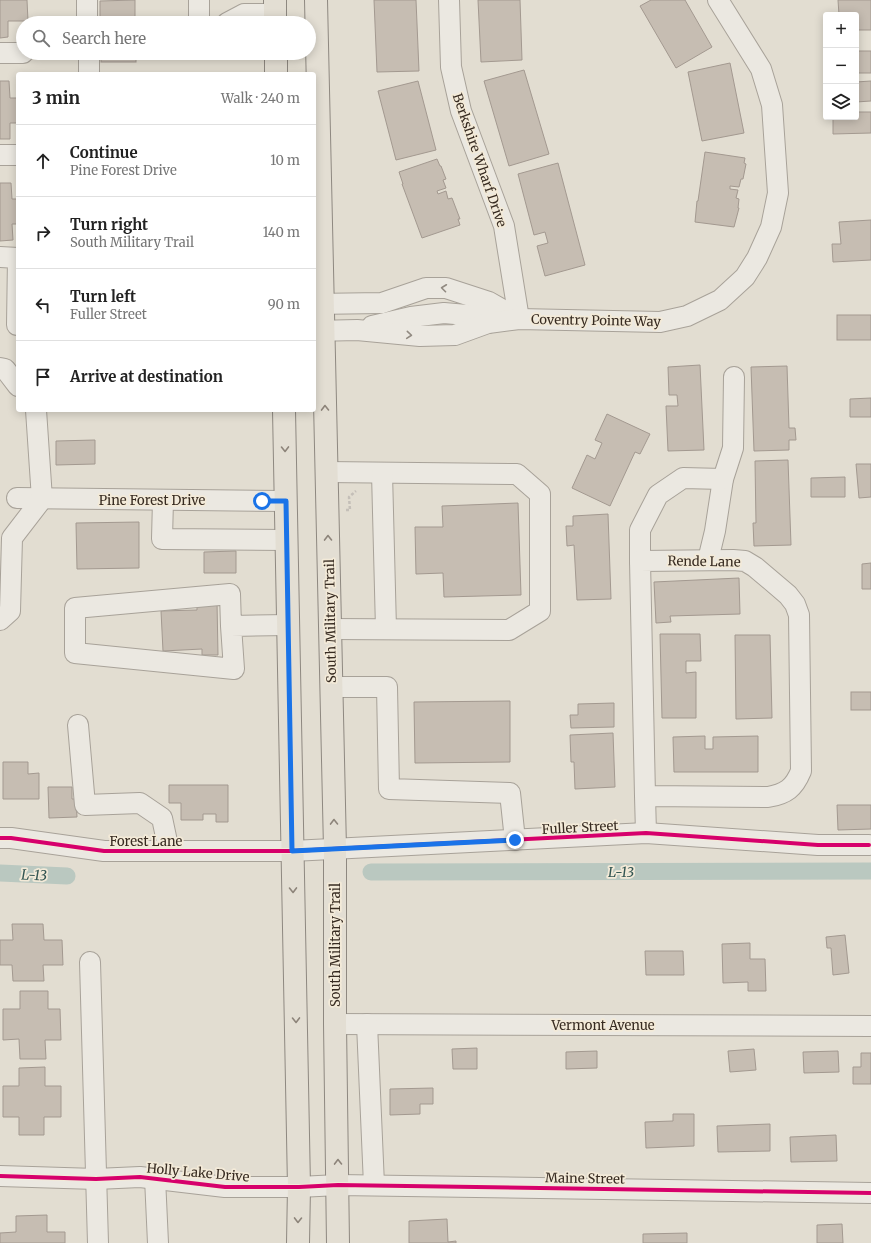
<!DOCTYPE html>
<html lang="en">
<head>
<meta charset="utf-8">
<style>
	body { margin:0; font-family:Merriweather,serif; background:#f2f2f2; color:#222 }
	.controls { position:absolute; right:12px; top:12px; display:grid; overflow:hidden; border-radius:4px; box-shadow:0 2px 10px #0003 }
	.controls button { width:36px; height:36px; display:grid; place-items:center; padding:0; border:0; border-bottom:1px solid #e0e0e0; background:#fff; color:#222; font:20px sans-serif }
	.stop { position:absolute; width:12px; height:12px; margin:-9px; border:3px solid #1a73e8; border-radius:50%; background:#fff }
	.stop.end { background:#1a73e8; border-color:#fff; box-shadow:0 1px 4px #0008 }
	.list { margin:0; padding:0; list-style:none }
	h2 { display:flex; justify-content:space-between; align-items:center; height:52px; margin:0; padding:0 16px; font-size:17px }
	h2 small { font-size:13px; font-weight:400; color:#767676 }
	.list li { display:grid; grid-template-columns:26px 1fr auto; gap:12px; align-items:center; box-sizing:border-box; height:72px; padding:0 16px; border-top:1px solid #e0e0e0 }
	.list b { display:block; font-size:15px; white-space:nowrap }
	.list p { margin:0; font-size:13px; white-space:nowrap; color:#767676 }
	.list em { font-size:13px; font-style:normal; color:#767676 }
	.icon { flex:none; width:22px; height:22px; fill:none; stroke:currentColor; stroke-width:2; stroke-linecap:round; stroke-linejoin:round }
	.map { position:relative; flex:none; width:871px; height:1243px; overflow:hidden }
	.search { position:absolute; background:#fff; box-shadow:0 2px 10px #0003; left:16px; top:16px; width:300px; height:44px; display:flex; align-items:center; gap:10px; box-sizing:border-box; padding:0 14px; border-radius:22px; color:#767676; font-size:15px }
	.panel { position:absolute; background:#fff; box-shadow:0 2px 10px #0003; left:16px; top:72px; width:300px; height:340px; border-radius:4px }
	.map>svg:first-child { display:block }
	.lines { fill:none; stroke-linecap:round; stroke-linejoin:round }
	.canal { stroke:#bac8c0; stroke-width:17 }
	.building { fill:#c6bdb2; stroke:#a39990 }
	.minor-casing { stroke:#a8a299; stroke-width:22 }
	.major-casing { stroke:#8e8880; stroke-width:24 }
	.path { stroke:#c4bfb8; stroke-width:2.5; stroke-dasharray:3 2; stroke-linecap:butt }
	.minor { stroke:#ebe8e1; stroke-width:20 }
	.major { stroke:#e3ded3; stroke-width:22 }
	.cycleway-casing { stroke:#f3ead8; stroke-width:6 }
	.cycleway { stroke:#d6006c; stroke-width:4 }
	.oneway { stroke:#918a81 }
	.oneway2 { stroke:#8d847a }
	.route { stroke:#1a73e8; stroke-width:5 }
	.labels { text-anchor:middle; stroke-width:3.5; stroke-linejoin:round; paint-order:stroke }
	.street-label { font-size:13px; fill:#372b21; stroke:#f3ead8 }
	.water-label { font-size:14px; font-style:italic; fill:#325552; stroke:#f3ead8 }
</style>
</head>
<body>
<div class="map">
<svg width="871" height="1243" viewBox="0 0 871 1243">
	<rect width="100%" height="100%" fill="#e2ddd1"/>
	<g class="lines">
		<g class="canal">
			<polyline points="371,872 871,871"/>
			<polyline points="0,873 67,876"/>
		</g>
	</g>
	<g class="building">
		<polygon points="0,0 27,0 28,21 8,21 8,37 0,38"/>
		<polygon points="135,0 135,23 100,23 100,1"/>
		<polygon points="374,0 416,0 419,71 377,72"/>
		<polygon points="478,0 520,0 522,60 481,62"/>
		<polygon points="651,0 685,0 712,47 676,68 640,6"/>
		<polygon points="838,0 871,0 871,30 856,30 856,15 839,15"/>
		<rect x="856" y="51" width="15" height="22"/>
		<rect x="101" y="53" width="35" height="9"/>
		<polygon points="730,63 744,133 702,141 688,72"/>
		<polygon points="524,70 549,154 509,166 484,81"/>
		<polygon points="0,81 9,81 10,98 18,98 18,123 10,123 10,139 0,139"/>
		<polygon points="418,81 436,150 396,160 378,91"/>
		<polygon points="871,81 871,101 856,102 856,82"/>
		<polygon points="856,112 871,112 871,133 833,134 833,117 856,117"/>
		<polygon points="705,152 745,158 744,163 746,164 743,179 741,179 739,187 730,186 730,189 738,190 736,198 739,199 738,208 739,208 734,227 695,222 697,201 698,201"/>
		<polygon points="437,159 440,166 441,166 446,179 443,180 446,188 437,191 438,194 446,191 448,199 452,198 460,219 458,219 460,225 422,238 402,184 403,184 399,172"/>
		<polygon points="558,163 585,265 545,276 537,246 548,243 545,232 534,235 518,174"/>
		<polygon points="0,183 11,183 12,199 18,199 18,224 12,224 13,240 0,241"/>
		<polygon points="871,220 871,260 833,262 832,244 841,244 839,222"/>
		<rect x="837" y="315" width="34" height="25"/>
		<polygon points="700,365 704,450 668,451 666,406 678,406 677,395 669,395 668,367"/>
		<polygon points="787,366 789,428 795,428 796,440 789,440 789,450 754,451 751,367"/>
		<polygon points="871,398 871,417 850,417 850,399"/>
		<polygon points="607,414 650,434 640,454 635,452 610,506 572,488 587,455 595,459 602,443 595,440"/>
		<polygon points="95,440 95,464 56,465 56,441"/>
		<polygon points="788,460 791,545 754,546 753,523 756,523 755,461"/>
		<polygon points="856,464 871,464 871,497 859,498"/>
		<polygon points="845,477 845,497 811,497 811,478"/>
		<polygon points="518,503 521,595 444,597 443,573 416,574 415,527 443,527 442,506"/>
		<polygon points="608,514 611,599 577,600 574,545 567,546 566,526 573,526 573,516"/>
		<polygon points="139,522 139,568 77,569 76,523"/>
		<polygon points="236,551 236,573 204,573 204,552"/>
		<polygon points="871,563 871,589 862,589 862,564"/>
		<polygon points="739,578 740,614 670,616 671,622 656,623 654,582"/>
		<polygon points="197,602 217,602 218,655 202,655 202,649 163,651 161,611 197,610"/>
		<polygon points="660,634 700,634 701,661 686,661 686,673 696,672 696,718 662,718"/>
		<polygon points="735,635 770,635 772,718 736,719"/>
		<rect x="851" y="692" width="20" height="18"/>
		<polygon points="510,701 510,762 415,763 414,702"/>
		<polygon points="614,703 614,727 571,728 570,715 578,715 578,704"/>
		<polygon points="613,733 615,787 575,789 574,762 571,762 570,735"/>
		<polygon points="705,736 705,749 713,749 713,737 758,736 758,772 674,772 673,737"/>
		<polygon points="3,762 28,762 28,774 39,773 39,799 3,799"/>
		<polygon points="169,785 228,785 228,822 216,822 216,814 203,814 203,820 181,820 181,803 169,803"/>
		<polygon points="48,787 72,787 72,799 76,799 77,817 49,818"/>
		<polygon points="837,805 871,805 871,829 838,830"/>
		<polygon points="12,924 43,924 44,940 62,940 63,965 43,965 44,981 13,981 12,965 0,965 0,940 13,940"/>
		<polygon points="845,935 849,973 833,975 831,948 827,948 826,937"/>
		<polygon points="750,943 750,959 765,959 766,991 748,991 748,982 723,983 722,944"/>
		<polygon points="645,951 683,951 684,975 646,975"/>
		<polygon points="20,991 48,991 48,1009 60,1009 61,1040 45,1040 46,1059 20,1059 19,1039 3,1040 3,1009 20,1009"/>
		<polygon points="477,1048 477,1069 453,1069 452,1049"/>
		<polygon points="754,1049 756,1070 730,1072 728,1051"/>
		<polygon points="597,1051 597,1068 566,1069 566,1052"/>
		<polygon points="838,1051 839,1072 804,1073 803,1052"/>
		<polygon points="861,1053 871,1053 871,1084 853,1084 853,1067 861,1067"/>
		<polygon points="45,1067 45,1086 61,1086 61,1117 44,1117 44,1135 19,1135 19,1117 3,1117 3,1086 19,1086 19,1068"/>
		<polygon points="433,1088 433,1104 420,1104 420,1114 390,1115 390,1089"/>
		<polygon points="673,1114 694,1114 694,1146 646,1148 645,1122 673,1121"/>
		<polygon points="770,1124 770,1151 718,1152 717,1126"/>
		<polygon points="836,1135 837,1161 791,1162 790,1137"/>
		<polygon points="47,1215 47,1232 65,1232 65,1243 0,1243 0,1233 16,1232 16,1216"/>
		<polygon points="447,1219 448,1242 456,1241 456,1243 409,1243 409,1221"/>
		<polygon points="842,1224 843,1243 817,1243 817,1225"/>
		<polygon points="687,1233 687,1243 643,1243 643,1234"/>
	</g>
	<g class="lines">
		<g class="minor-casing">
			<g id="minor">
				<polyline points="87,0 87,23"/>
				<polyline points="199,0 199,23"/>
				<polyline points="449,0 451,67 461,111 504,226 519,319"/>
				<polyline points="227,23 244,14 275,14"/>
				<polyline points="0,53 23,53"/>
				<polyline points="89,53 89,74"/>
				<polyline points="0,155 18,155"/>
				<polyline points="0,257 18,258 17,325"/>
				<polyline points="314,304 382,303 426,288 446,288 489,302 519,319"/>
				<polyline points="372,326 411,317 444,313 478,316 488,323"/>
				<polyline points="314,331 357,330 420,336 455,335 488,323 519,319 660,322 687,316 720,300 745,277 757,258 771,227 778,193 772,105 761,69 718,0"/>
				<polyline points="0,368 5,369 18,386"/>
				<polyline points="326,472 517,474 540,494 540,611 509,630 330,629"/>
				<polyline points="382,473 386,629"/>
				<polyline points="17,498 286,501"/>
				<polyline points="163,500 162,539 286,540"/>
				<polyline points="708,560 715,531 723,479 733,448 734,377"/>
				<polyline points="640,561 640,530 658,495 683,478 723,479"/>
				<polyline points="0,620 10,611 12,538 42,499 36,410"/>
				<polyline points="231,626 234,669 75,653 75,608 230,594 231,626 288,625"/>
				<polyline points="331,687 387,687 389,789 510,793 515,840"/>
				<polyline points="78,725 85,805 140,803 162,818 169,851"/>
				<path d="M 645,796 L 768,797 C 786,794 794,788 801,771 L 799,615 L 795,604 L 788,595 L 755,567 L 745,561 L 733,560 L 640,561 L 645,796 L 646,833"/>
				<polyline points="0,838 11,838 104,851 292,851 646,833 818,845 869,845"/>
				<polyline points="90,962 98,1243"/>
				<polyline points="335,1024 871,1026"/>
				<polyline points="367,1024 374,1185"/>
				<polyline points="0,1176 96,1179 140,1177 225,1187 299,1187 338,1185 871,1193"/>
				<polyline points="155,1178 158,1243"/>
			</g>
		</g>
		<g class="major-casing">
			<g id="major">
				<polyline points="275,0 275,23"/>
				<polyline points="316,0 335,849 335,1024 338,1243"/>
				<polyline points="276,53 276,74"/>
				<polyline points="284,410 299,1187 298,1243"/>
			</g>
		</g>
		<polyline class="path" points="346,510 350,510 349,497 356,491"/>
		<use href="#minor" class="minor"/>
		<use href="#major" class="major"/>
		<g class="cycleway-casing">
			<g id="cycleway">
				<polyline points="0,838 11,838 104,851 292,851 646,833 818,845 869,845"/>
				<polyline points="0,1176 96,1179 140,1177 225,1187 299,1187 338,1185 871,1193"/>
			</g>
		</g>
		<use href="#cycleway" class="cycleway"/>
	</g>
	<defs><path id="oneway-chevron" d="M-2-3.5L2.5 0L-2 3.5" fill="none" stroke-width="1.6" stroke-linecap="round" stroke-linejoin="round"/></defs>
	<g class="oneway">
		<use href="#oneway-chevron" transform="translate(444 288) rotate(-173)"/>
		<use href="#oneway-chevron" transform="translate(409 335) rotate(5)"/>
	</g>
	<g class="oneway2">
		<use href="#oneway-chevron" transform="translate(325 408) rotate(-91)"/>
		<use href="#oneway-chevron" transform="translate(285 449) rotate(89)"/>
		<use href="#oneway-chevron" transform="translate(328 538) rotate(-91)"/>
		<use href="#oneway-chevron" transform="translate(334 822) rotate(-91)"/>
		<use href="#oneway-chevron" transform="translate(293 890) rotate(89)"/>
		<use href="#oneway-chevron" transform="translate(296 1020) rotate(89)"/>
		<use href="#oneway-chevron" transform="translate(338 1162) rotate(-91)"/>
		<use href="#oneway-chevron" transform="translate(298 1220) rotate(91)"/>
	</g>
	<g class="lines">
		<polyline class="route" points="262,501 286,501 292,851 515,840"/>
	</g>
	<g class="labels">
		<g class="street-label">
			<text transform="translate(480 160) rotate(71)" y="5">Berkshire Wharf Drive</text>
			<text transform="translate(596 320) rotate(1)" y="5">Coventry Pointe Way</text>
			<text x="152" y="505">Pine Forest Drive</text>
			<text transform="translate(704 561) rotate(1)" y="5">Rende Lane</text>
			<text transform="translate(330 621) rotate(-91)" y="5">South Military Trail</text>
			<text transform="translate(580 827) rotate(-3)" y="5">Fuller Street</text>
			<text x="146" y="846">Forest Lane</text>
			<text transform="translate(335 945) rotate(-90)" y="5">South Military Trail</text>
			<text x="603" y="1030">Vermont Avenue</text>
			<text transform="translate(198 1172) rotate(5)" y="5">Holly Lake Drive</text>
			<text transform="translate(585 1178) rotate(1)" y="5">Maine Street</text>
		</g>
		<g class="water-label">
			<text x="621" y="877">L-13</text>
			<text transform="translate(34 875) rotate(2)" y="5">L-13</text>
		</g>
	</g>
</svg>
<div class="controls">
<button>+</button>
<button>−</button>
<button><svg class="icon" aria-label="layers" viewBox="0 0 24 24"><path d="M12 4l9 5-9 5-9-5zM3 14l9 5 9-5"/></svg></button>
</div>
<div class="stop" style="left:262px;top:501px"></div>
<div class="stop end" style="left:515px;top:840px"></div>
<div class="search"><svg class="icon" aria-label="search" viewBox="0 0 24 24"><circle cx="10" cy="10" r="6"/><path d="M15 15l6 6"/></svg>Search here</div>
<section class="panel">
<h2>3 min<small>Walk · 240 m</small></h2>
<ul class="list">
<li><svg class="icon" aria-label="ahead" viewBox="0 0 24 24"><path d="M12 20V5M6 11l6-6 6 6"/></svg><div><b>Continue</b><p>Pine Forest Drive</p></div><em>10 m</em></li>
<li><svg class="icon" aria-label="right" viewBox="0 0 24 24"><path d="M7 20v-9h11M14 6l5 5-5 5"/></svg><div><b>Turn right</b><p>South Military Trail</p></div><em>140 m</em></li>
<li><svg class="icon" aria-label="left" viewBox="0 0 24 24"><path d="M17 20v-9H6M10 6l-5 5 5 5"/></svg><div><b>Turn left</b><p>Fuller Street</p></div><em>90 m</em></li>
<li><svg class="icon" aria-label="arrive" viewBox="0 0 24 24"><path d="M6 21V4h12l-3 4 3 4H6"/></svg><div><b>Arrive at destination</b></div></li>
</ul>
</section>
</div>
</body>
</html>
